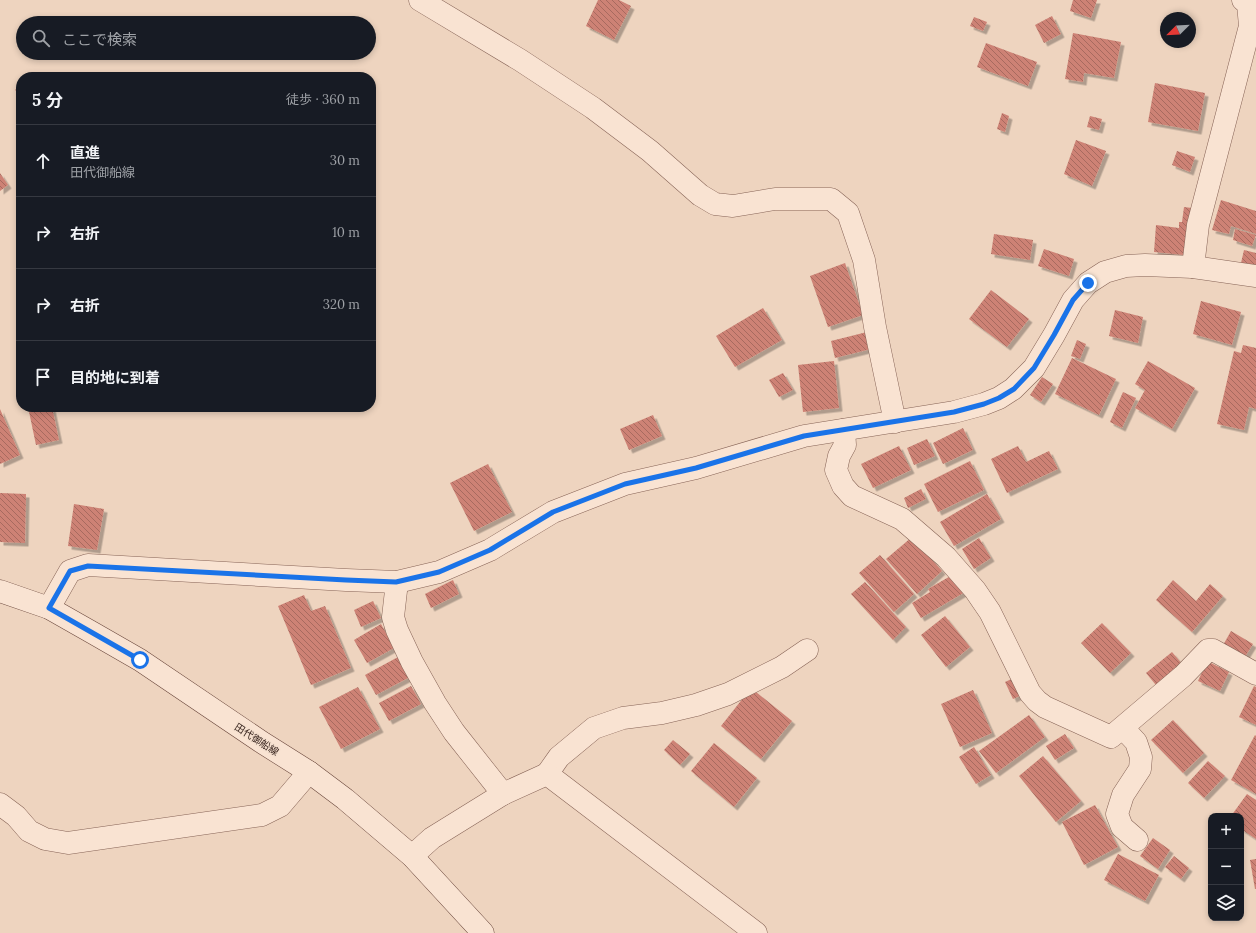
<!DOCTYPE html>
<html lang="ja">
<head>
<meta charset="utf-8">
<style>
	body { margin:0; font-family:Lora,"Noto Sans JP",serif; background:#20242c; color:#f1f3f6 }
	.controls { position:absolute; right:12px; bottom:12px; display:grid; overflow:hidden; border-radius:8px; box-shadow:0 2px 6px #0003 }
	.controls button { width:36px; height:36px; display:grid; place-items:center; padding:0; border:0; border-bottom:1px solid #363941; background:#171b24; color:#f1f3f6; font:20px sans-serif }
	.compass { position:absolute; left:1160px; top:12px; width:36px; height:36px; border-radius:50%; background:#171b24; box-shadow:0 2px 6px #0003; rotate:246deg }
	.stop { position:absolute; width:12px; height:12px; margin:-9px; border:3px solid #1a73e8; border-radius:50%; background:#fff }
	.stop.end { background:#1a73e8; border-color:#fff; box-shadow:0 1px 4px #0008 }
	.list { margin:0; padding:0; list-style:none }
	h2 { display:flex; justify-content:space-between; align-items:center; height:52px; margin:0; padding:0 16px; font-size:17px }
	h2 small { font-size:13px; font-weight:400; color:#9ea1a6 }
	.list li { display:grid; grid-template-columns:26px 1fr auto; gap:12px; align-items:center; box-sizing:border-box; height:72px; padding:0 16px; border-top:1px solid #363941 }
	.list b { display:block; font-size:15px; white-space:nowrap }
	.list p { margin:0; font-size:13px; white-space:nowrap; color:#9ea1a6 }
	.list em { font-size:13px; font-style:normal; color:#9ea1a6 }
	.icon { flex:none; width:22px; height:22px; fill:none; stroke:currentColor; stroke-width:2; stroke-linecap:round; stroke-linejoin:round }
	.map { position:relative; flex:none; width:1256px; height:933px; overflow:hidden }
	.search { position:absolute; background:#171b24; box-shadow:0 2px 6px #0003; left:16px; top:16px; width:360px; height:44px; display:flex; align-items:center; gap:10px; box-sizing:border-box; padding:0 14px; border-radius:22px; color:#9ea1a6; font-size:15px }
	.panel { position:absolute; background:#171b24; box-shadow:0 2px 6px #0003; left:16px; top:72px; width:360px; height:340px; border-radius:16px }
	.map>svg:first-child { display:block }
	.building { fill:url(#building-back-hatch); filter:url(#shadow) }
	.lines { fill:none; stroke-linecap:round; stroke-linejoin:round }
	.street-casing { stroke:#876457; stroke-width:23 }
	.secondary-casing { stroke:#69463b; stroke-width:23 }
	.street { stroke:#f9e3d2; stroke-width:22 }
	.secondary { stroke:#f9e3d2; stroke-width:22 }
	.route { stroke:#1a73e8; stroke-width:5 }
	.labels { text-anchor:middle; stroke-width:3; stroke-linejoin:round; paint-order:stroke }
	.street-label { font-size:10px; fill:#36221c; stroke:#f5e0cf }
</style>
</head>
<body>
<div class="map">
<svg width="1256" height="933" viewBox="0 0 1256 933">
	<defs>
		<pattern id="building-back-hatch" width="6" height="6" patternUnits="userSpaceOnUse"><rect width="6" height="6" fill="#cd8275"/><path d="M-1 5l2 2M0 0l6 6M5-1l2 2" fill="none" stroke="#a76a5f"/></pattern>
		<filter id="shadow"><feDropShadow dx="3.5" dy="3.5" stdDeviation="0" flood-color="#0004"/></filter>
	</defs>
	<rect width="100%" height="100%" fill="#eed4bf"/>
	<g class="building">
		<polygon points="598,0 619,0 631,6 614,40 586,26"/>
		<polygon points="1073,0 1097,0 1091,18 1070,11"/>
		<polygon points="1052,16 1061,34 1044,43 1035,25"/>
		<polygon points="974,17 987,22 983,31 970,26"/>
		<polygon points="1073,33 1121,42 1114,78 1084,73 1083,82 1065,79"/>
		<polygon points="986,43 1037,62 1028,86 977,67"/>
		<polygon points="1155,83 1205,93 1198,131 1148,122"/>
		<polygon points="21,84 21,95 15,90"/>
		<polygon points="1002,113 1009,116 1005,132 997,129"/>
		<polygon points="1090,116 1102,119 1099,130 1087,127"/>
		<polygon points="1076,140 1106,151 1092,186 1064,174"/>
		<polygon points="1177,151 1195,157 1190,172 1172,165"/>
		<polygon points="0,173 8,185 0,191"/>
		<polygon points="1221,200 1256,211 1256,234 1231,226 1229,234 1212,230"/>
		<polygon points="1184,207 1192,208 1184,255 1154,252 1156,225 1179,228 1179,222 1182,222"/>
		<polygon points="1235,229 1256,235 1252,246 1233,240"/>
		<polygon points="994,234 1033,240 1030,260 991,254"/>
		<polygon points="1044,249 1074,259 1069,276 1038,266"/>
		<polygon points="1244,250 1256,253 1256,267 1241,263"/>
		<polygon points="845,263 863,315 828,327 810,276"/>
		<polygon points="991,290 1029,319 1007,347 969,319"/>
		<polygon points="1201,301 1241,312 1232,345 1193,334"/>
		<polygon points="763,308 782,340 735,367 716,336"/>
		<polygon points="1115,310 1143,317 1138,343 1109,336"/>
		<polygon points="867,332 871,349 835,358 831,341"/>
		<polygon points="1077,340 1086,344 1080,359 1071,356"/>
		<polygon points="1243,345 1256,348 1256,409 1249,407 1244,430 1217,424 1234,351 1241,353"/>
		<polygon points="1072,358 1116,379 1099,415 1055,394"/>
		<polygon points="834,361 839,408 803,412 798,365"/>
		<polygon points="1148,361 1195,388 1172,429 1135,408 1145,390 1135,384"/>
		<polygon points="783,373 793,390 779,397 769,380"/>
		<polygon points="1042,377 1053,384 1041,402 1030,395"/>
		<polygon points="1123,392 1136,398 1122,428 1110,422"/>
		<polygon points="28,407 52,407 59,440 36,445"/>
		<polygon points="0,409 20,455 0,464"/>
		<polygon points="653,415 662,436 629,450 620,429"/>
		<polygon points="963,428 973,450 943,464 933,443"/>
		<polygon points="927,439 935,456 914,465 907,448"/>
		<polygon points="899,446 911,470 873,488 861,464"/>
		<polygon points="1018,446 1026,462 1049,451 1058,469 1007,493 991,459"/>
		<polygon points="970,461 984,490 938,512 924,484"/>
		<polygon points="488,464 512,512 474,531 450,483"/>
		<polygon points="921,489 926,499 908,508 904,498"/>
		<polygon points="0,493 26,494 25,543 0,542"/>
		<polygon points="987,494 1001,519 954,546 940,522"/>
		<polygon points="74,504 104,509 97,550 68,546"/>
		<polygon points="912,537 942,571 917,594 886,559"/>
		<polygon points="979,538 991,558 974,569 962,549"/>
		<polygon points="880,555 914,594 894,612 859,573"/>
		<polygon points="954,574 965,592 921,618 912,603 930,592 928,589"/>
		<polygon points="453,580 459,594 431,608 425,594"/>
		<polygon points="1173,580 1196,601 1210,584 1223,596 1192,632 1156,600"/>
		<polygon points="865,582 906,627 893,640 851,594"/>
		<polygon points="304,595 311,611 325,606 351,668 311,685 278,606"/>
		<polygon points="373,601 381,618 361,627 354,610"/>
		<polygon points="945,616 970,647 946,667 921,635"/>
		<polygon points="1102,623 1131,653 1110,673 1081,643"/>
		<polygon points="381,624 394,648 367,663 354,640"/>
		<polygon points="1231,631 1253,644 1243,660 1222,647"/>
		<polygon points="1172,652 1182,664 1156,685 1146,673"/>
		<polygon points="398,657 408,678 376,695 365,675"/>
		<polygon points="1207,661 1229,672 1220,691 1198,681"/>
		<polygon points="1016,677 1024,694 1013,699 1005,682"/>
		<polygon points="411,686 421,704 389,721 379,703"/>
		<polygon points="1254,686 1256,687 1256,725 1239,717"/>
		<polygon points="358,687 380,729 341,749 319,707"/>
		<polygon points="751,688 792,721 761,759 721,726"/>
		<polygon points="973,690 992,733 960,747 941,704"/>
		<polygon points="1029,715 1045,737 996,773 979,751"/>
		<polygon points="1173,720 1204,753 1183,773 1151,740"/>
		<polygon points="1065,734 1074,748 1055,760 1046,746"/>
		<polygon points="1255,735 1256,736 1256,794 1231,780"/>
		<polygon points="673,740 690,754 680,765 664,750"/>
		<polygon points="714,743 757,778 734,807 691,771"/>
		<polygon points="974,747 991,775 976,784 959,757"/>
		<polygon points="1043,756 1081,801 1056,822 1019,776"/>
		<polygon points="1208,761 1225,776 1204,798 1188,783"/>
		<polygon points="1247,794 1256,800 1256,839 1241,829 1241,816 1231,816"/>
		<polygon points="1095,805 1118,847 1084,865 1062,822"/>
		<polygon points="1153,838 1170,850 1158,869 1140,856"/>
		<polygon points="1118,854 1159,875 1145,901 1104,880"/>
		<polygon points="1174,856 1189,868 1181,879 1165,867"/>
		<polygon points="1256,859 1256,889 1255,889 1250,860"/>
	</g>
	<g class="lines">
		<g class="street-casing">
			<g id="street">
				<polyline points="420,0 520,60 593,108 650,151 700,195 715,204 733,206 775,199 831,199 848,213 864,260 875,327 895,422"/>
				<polyline points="1193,267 1198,225 1250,26 1248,4 1243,0"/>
				<polyline points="844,430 845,445 839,456 836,470 843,486 852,496 902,519 946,557 975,590 990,612 1030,693 1037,701 1045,707 1111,737 1183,676 1208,650 1213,650 1256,674"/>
				<polyline points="397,582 393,617 397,630 412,662 435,703 454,732 503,794"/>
				<polyline points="49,608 70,571 88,565 346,580 397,582 439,572 490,550 553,512 625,484 696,468 804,436 954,412 984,404 999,398 1013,389 1034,368 1054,335 1073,300 1088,283 1105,272 1126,266 1145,265 1193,267 1256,276"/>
				<polyline points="1123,728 1136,742 1141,757 1140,769 1123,795 1117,814 1122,827 1137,840"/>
				<polyline points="547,774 559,757 594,728 623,718 662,713 696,705 728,694 782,667 807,650"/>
				<polyline points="0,804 16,816 29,831 45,839 68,843 262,815 280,806 309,772"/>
				<polyline points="412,856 432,838 503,794 547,774 756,933"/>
			</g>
		</g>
		<g class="secondary-casing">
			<polyline id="secondary" points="0,591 49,608 93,633 140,660 263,743 309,772 345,799 412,856 483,933"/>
		</g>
		<use href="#street" class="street"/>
		<use href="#secondary" class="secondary"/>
	</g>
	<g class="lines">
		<polyline class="route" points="140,660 49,608 70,571 88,566 346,580 396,582 439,572 490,550 553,512 625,484 696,468 804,436 954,412 984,404 999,398 1014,389 1034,368 1054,335 1073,300 1088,283"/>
	</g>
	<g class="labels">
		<g class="street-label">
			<text transform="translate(257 739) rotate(33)" y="4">田代御船線</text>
		</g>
	</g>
</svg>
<div class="controls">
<button>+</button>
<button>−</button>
<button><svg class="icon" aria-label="layers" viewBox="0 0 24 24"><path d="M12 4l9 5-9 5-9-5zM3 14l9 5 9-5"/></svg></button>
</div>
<svg class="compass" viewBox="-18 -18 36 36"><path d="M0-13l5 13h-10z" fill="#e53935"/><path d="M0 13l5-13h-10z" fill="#9ea1a6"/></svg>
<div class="stop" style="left:140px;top:660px"></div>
<div class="stop end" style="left:1088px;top:283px"></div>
<div class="search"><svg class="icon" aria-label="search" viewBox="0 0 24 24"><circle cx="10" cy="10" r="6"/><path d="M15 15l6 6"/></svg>ここで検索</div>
<section class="panel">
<h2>5 分<small>徒歩 · 360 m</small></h2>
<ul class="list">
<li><svg class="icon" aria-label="ahead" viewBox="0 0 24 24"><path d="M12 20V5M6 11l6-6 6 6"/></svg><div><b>直進</b><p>田代御船線</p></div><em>30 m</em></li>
<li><svg class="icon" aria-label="right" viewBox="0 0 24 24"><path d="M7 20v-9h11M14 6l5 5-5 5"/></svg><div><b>右折</b></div><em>10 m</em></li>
<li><svg class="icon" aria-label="right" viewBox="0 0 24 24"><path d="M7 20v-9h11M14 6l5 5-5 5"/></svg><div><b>右折</b></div><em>320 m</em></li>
<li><svg class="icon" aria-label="arrive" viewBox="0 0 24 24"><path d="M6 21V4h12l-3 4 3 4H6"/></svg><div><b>目的地に到着</b></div></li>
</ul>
</section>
</div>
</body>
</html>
